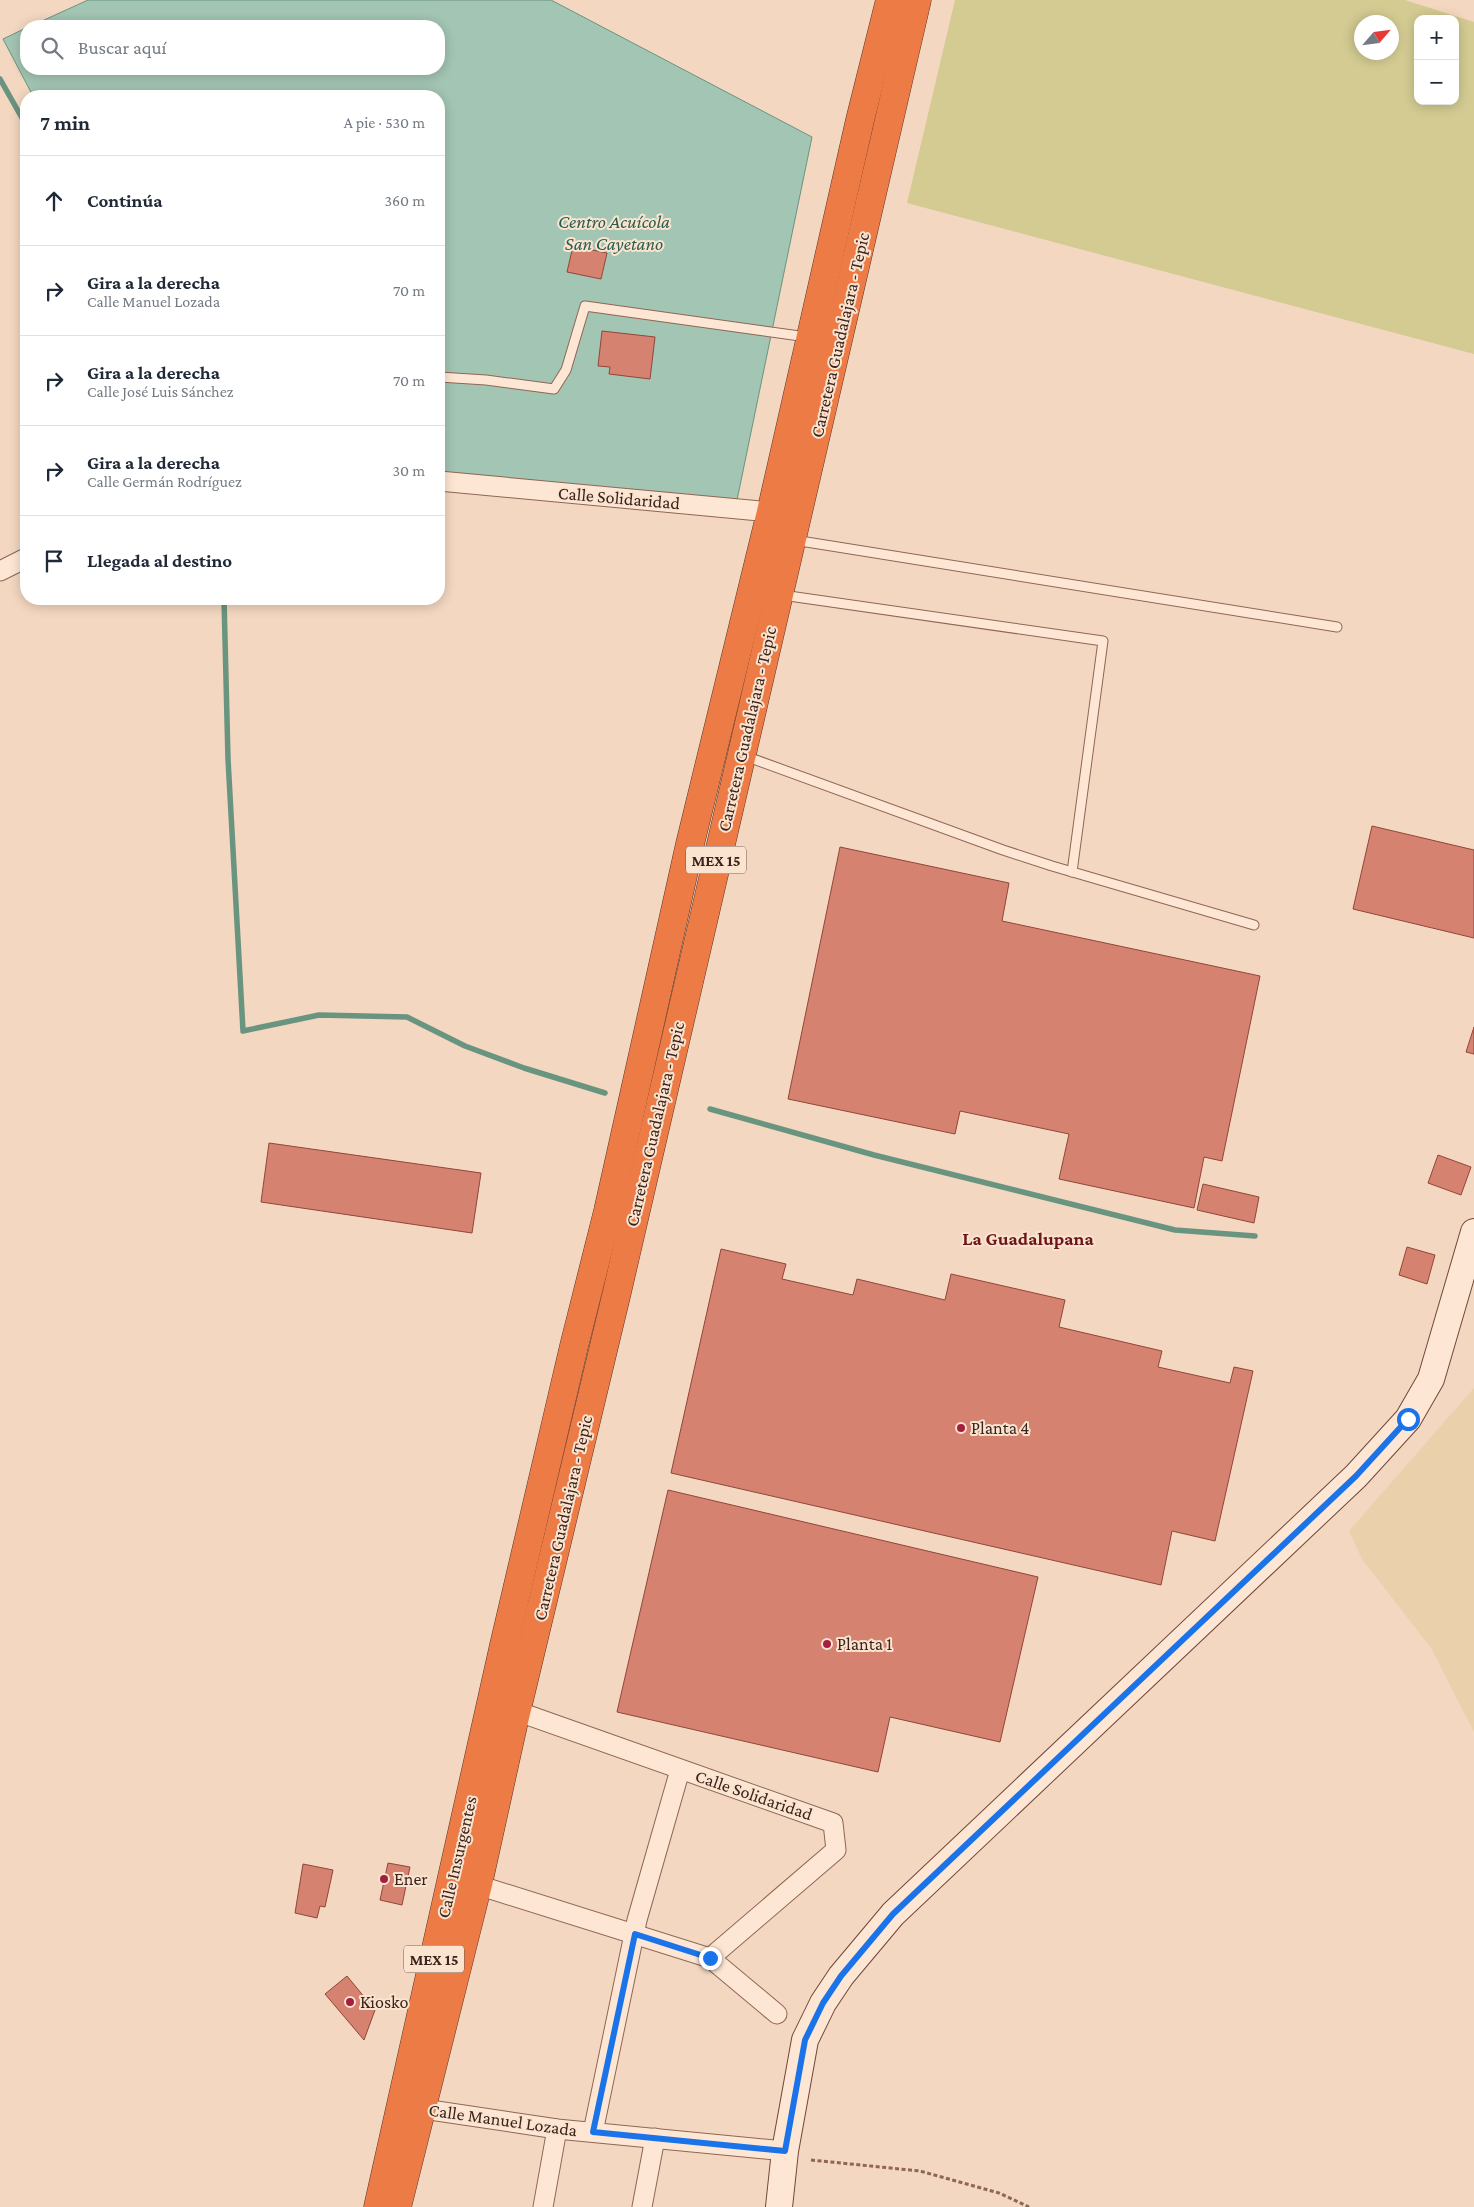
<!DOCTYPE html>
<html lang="es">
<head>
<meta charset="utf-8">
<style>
	body { margin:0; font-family:"Crimson Pro",serif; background:#f2f2f3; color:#1f2937 }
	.controls { position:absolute; right:15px; top:15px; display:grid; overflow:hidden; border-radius:10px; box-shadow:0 2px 12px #0003 }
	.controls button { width:45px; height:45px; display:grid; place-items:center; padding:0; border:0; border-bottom:1px solid #e0e1e3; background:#fff; color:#1f2937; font:25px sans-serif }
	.compass { position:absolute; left:1354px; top:15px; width:45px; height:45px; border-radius:50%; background:#fff; box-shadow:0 2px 12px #0003; rotate:62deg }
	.stop { position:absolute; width:15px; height:15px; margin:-11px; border:4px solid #1a73e8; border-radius:50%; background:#fff }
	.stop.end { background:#1a73e8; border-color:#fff; box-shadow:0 1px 5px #0008 }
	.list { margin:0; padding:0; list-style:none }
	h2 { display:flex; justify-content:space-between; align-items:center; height:65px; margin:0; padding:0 20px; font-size:21px }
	h2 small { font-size:16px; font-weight:400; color:#747a83 }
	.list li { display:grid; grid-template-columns:32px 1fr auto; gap:15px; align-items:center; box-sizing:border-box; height:90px; padding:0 20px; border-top:1px solid #e0e1e3 }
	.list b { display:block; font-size:19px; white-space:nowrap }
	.list p { margin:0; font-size:16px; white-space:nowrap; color:#747a83 }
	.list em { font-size:16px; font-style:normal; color:#747a83 }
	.icon { flex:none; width:28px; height:28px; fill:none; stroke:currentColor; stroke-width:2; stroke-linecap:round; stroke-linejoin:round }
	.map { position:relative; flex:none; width:1474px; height:2207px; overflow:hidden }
	.search { position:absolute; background:#fff; box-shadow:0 2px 12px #0003; left:20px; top:20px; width:425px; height:55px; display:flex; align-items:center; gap:12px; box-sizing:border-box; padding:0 18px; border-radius:20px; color:#747a83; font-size:19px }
	.panel { position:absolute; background:#fff; box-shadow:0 2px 12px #0003; left:20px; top:90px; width:425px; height:515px; border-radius:20px }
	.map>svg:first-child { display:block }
	.farmland { fill:#ead1ac }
	.green { fill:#d3cb92; fill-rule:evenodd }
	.water { fill:#a3c5b3; stroke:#69947f }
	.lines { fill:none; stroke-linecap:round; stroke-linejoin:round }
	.stream { stroke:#69947f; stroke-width:5.5 }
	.building { fill:#d68271; stroke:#914638 }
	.lane-casing { stroke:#8f6655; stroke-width:11 }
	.street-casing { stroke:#8f6655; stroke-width:21 }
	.secondary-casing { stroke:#704738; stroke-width:28 }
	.highway-casing { stroke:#5c352a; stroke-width:29 }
	.path { stroke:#8f6655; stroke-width:3; stroke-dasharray:4 2.5; stroke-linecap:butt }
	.lane { stroke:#fde7d4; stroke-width:9 }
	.street { stroke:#fde7d4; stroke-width:19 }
	.secondary { stroke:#fde7d4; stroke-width:26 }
	.highway { stroke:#ed7b46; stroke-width:28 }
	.route { stroke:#1a73e8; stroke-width:6 }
	.poi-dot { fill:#a51e40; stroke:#fae4d0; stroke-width:2 }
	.labels { text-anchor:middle; stroke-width:4; stroke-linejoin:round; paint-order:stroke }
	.shield { fill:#fae4d0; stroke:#755d52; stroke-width:1 }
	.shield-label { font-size:16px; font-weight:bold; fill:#3c231c }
	.street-label { font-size:18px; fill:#3c231c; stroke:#fae4d0 }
	.poi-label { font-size:18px; fill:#3c231c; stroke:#fae4d0; text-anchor:start }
	.water-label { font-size:19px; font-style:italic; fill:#295e4e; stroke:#fae4d0 }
	.neighbourhood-label { font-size:19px; font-weight:bold; fill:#6e1519; stroke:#fae4d0 }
</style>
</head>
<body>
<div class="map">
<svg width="1474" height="2207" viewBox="0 0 1474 2207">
	<rect width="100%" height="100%" fill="#f3d7c0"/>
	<polygon class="farmland" points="1474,1388 1474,1732 1431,1648 1362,1559 1349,1531"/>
	<path class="green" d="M 955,0 L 1405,0 L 1474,22 L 1474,354 L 907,203 ZM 1418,19 L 1455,19 L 1455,101 L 1418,101 ZM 1362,22 L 1392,22 L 1392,52 L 1362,52 Z"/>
	<polygon class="water" points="88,0 551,0 812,137 737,500 439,475 439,96 33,96 3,39 26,28 26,69 439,69 439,26 31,26"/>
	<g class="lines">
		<g class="stream">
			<polyline points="0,79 26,125"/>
			<polyline points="224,599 228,759 243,1031 319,1015 407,1017 465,1046 524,1068 605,1093"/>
			<polyline points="710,1109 874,1155 1175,1230 1255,1236"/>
		</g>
	</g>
	<g class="building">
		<polygon points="573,246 607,253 601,279 567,272"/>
		<polygon points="602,331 655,337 650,379 609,374 610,367 598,366"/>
		<polygon points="1372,826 1474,850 1474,938 1353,909"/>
		<polygon points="840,847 1009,883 1002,921 1260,976 1222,1161 1204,1157 1194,1208 1059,1179 1069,1134 960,1111 955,1134 788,1099"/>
		<polygon points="1474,1027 1474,1054 1466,1052"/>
		<polygon points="269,1143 481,1173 472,1233 261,1202"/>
		<polygon points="1438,1155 1471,1167 1461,1195 1428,1183"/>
		<polygon points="1203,1184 1259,1197 1254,1223 1197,1210"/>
		<polygon points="1407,1247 1435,1255 1427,1284 1399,1275"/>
		<polygon points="721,1249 786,1264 782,1279 853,1295 857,1279 945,1300 951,1274 1065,1300 1059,1327 1162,1351 1158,1367 1230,1383 1234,1367 1253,1371 1215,1541 1172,1531 1161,1585 671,1473"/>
		<polygon points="668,1490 1038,1577 1000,1742 890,1717 878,1772 617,1712"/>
		<polygon points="388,1863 410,1867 402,1905 380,1900"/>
		<polygon points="303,1864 333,1870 325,1907 320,1906 317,1918 295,1913"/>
		<polygon points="347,1976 375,2010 364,2040 325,1994"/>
	</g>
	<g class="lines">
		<g class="lane-casing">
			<g id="lane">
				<polyline points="439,377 486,380 554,389 566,370 585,306 807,337"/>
				<polyline points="794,540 1337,627"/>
				<polyline points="782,595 1103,641 1072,872"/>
				<polyline points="745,756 1003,850 1052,866 1254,925"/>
			</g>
		</g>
		<g class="street-casing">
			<g id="street">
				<polyline points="439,481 781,513"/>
				<polyline points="0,571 26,558"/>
				<polyline points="505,1707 833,1823 836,1850 710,1958"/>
				<polyline points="468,1882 710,1958 777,2014"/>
				<polyline points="410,2107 557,2129 785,2151"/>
				<polyline points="593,2132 637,1920 680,1770"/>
				<polyline points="543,2207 557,2129"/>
				<polyline points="642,2207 655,2138"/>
			</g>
		</g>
		<g class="secondary-casing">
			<polyline id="secondary" points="779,2207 785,2151 805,2040 823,2003 841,1976 893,1914 1356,1476 1408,1419 1431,1379 1474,1232"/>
		</g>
		<g class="highway-casing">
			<g id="highway">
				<polyline points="378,2207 504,1645 574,1346 608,1211 690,844 771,512 860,120 890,0"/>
				<polyline points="397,2207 478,1884 514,1721 617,1292 917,0"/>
			</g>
		</g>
		<polyline class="path" points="811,2160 920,2171 999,2193 1029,2207"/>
		<use href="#lane" class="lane"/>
		<use href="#street" class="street"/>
		<use href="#secondary" class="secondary"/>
		<use href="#highway" class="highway"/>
	</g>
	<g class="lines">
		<polyline class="route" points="710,1958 635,1934 593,2132 785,2151 805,2040 823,2003 841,1976 893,1914 1356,1476 1408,1419"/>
	</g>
	<g class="poi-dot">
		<circle cx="961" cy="1428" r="5"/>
		<circle cx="827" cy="1644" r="5"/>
		<circle cx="384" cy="1879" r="5"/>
		<circle cx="350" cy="2002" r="5"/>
	</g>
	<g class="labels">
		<g class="shield">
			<rect x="686" y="846.5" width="60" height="27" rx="4"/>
			<rect x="404" y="1945.5" width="60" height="27" rx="4"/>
		</g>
		<g class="shield-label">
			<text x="716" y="866">MEX 15</text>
			<text x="434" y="1965">MEX 15</text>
		</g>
		<g class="street-label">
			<text transform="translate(840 335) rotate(-77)" y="6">Carretera Guadalajara - Tepic</text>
			<text transform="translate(619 498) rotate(5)" y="6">Calle Solidaridad</text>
			<text transform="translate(747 729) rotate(-77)" y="6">Carretera Guadalajara - Tepic</text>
			<text transform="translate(655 1124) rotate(-77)" y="6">Carretera Guadalajara - Tepic</text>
			<text transform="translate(563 1518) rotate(-77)" y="6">Carretera Guadalajara - Tepic</text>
			<text transform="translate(754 1795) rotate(19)" y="6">Calle Solidaridad</text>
			<text transform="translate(457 1857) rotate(-77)" y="6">Calle Insurgentes</text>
			<text transform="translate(503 2120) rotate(8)" y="6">Calle Manuel Lozada</text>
		</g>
		<g class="poi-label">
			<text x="971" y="1434">Planta 4</text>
			<text x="837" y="1650">Planta 1</text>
			<text x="394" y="1885">Ener</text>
			<text x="360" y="2008">Kiosko</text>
		</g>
		<g class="water-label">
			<text x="614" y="228">Centro Acuícola<tspan x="614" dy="22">San Cayetano</tspan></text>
		</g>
		<g class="neighbourhood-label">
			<text x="1028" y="1245">La Guadalupana</text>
		</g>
	</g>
</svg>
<div class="controls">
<button>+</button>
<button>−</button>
</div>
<svg class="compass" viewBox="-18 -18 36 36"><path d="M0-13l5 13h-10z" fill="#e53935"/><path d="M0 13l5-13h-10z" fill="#747a83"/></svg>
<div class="stop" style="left:1408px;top:1419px"></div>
<div class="stop end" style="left:710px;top:1958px"></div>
<div class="search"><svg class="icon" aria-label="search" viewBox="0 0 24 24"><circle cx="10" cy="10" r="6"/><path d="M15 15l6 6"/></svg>Buscar aquí</div>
<section class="panel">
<h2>7 min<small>A pie · 530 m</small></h2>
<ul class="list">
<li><svg class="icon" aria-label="ahead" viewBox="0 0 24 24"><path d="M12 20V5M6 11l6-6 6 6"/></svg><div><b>Continúa</b></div><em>360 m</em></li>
<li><svg class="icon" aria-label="right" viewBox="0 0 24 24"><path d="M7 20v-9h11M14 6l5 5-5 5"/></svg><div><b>Gira a la derecha</b><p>Calle Manuel Lozada</p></div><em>70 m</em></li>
<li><svg class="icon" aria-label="right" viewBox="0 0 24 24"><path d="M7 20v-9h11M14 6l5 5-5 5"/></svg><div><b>Gira a la derecha</b><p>Calle José Luis Sánchez</p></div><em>70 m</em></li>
<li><svg class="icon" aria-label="right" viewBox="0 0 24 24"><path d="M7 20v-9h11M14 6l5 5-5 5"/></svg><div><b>Gira a la derecha</b><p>Calle Germán Rodríguez</p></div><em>30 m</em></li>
<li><svg class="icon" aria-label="arrive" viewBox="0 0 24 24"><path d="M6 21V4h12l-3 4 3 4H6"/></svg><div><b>Llegada al destino</b></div></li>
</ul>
</section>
</div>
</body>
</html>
